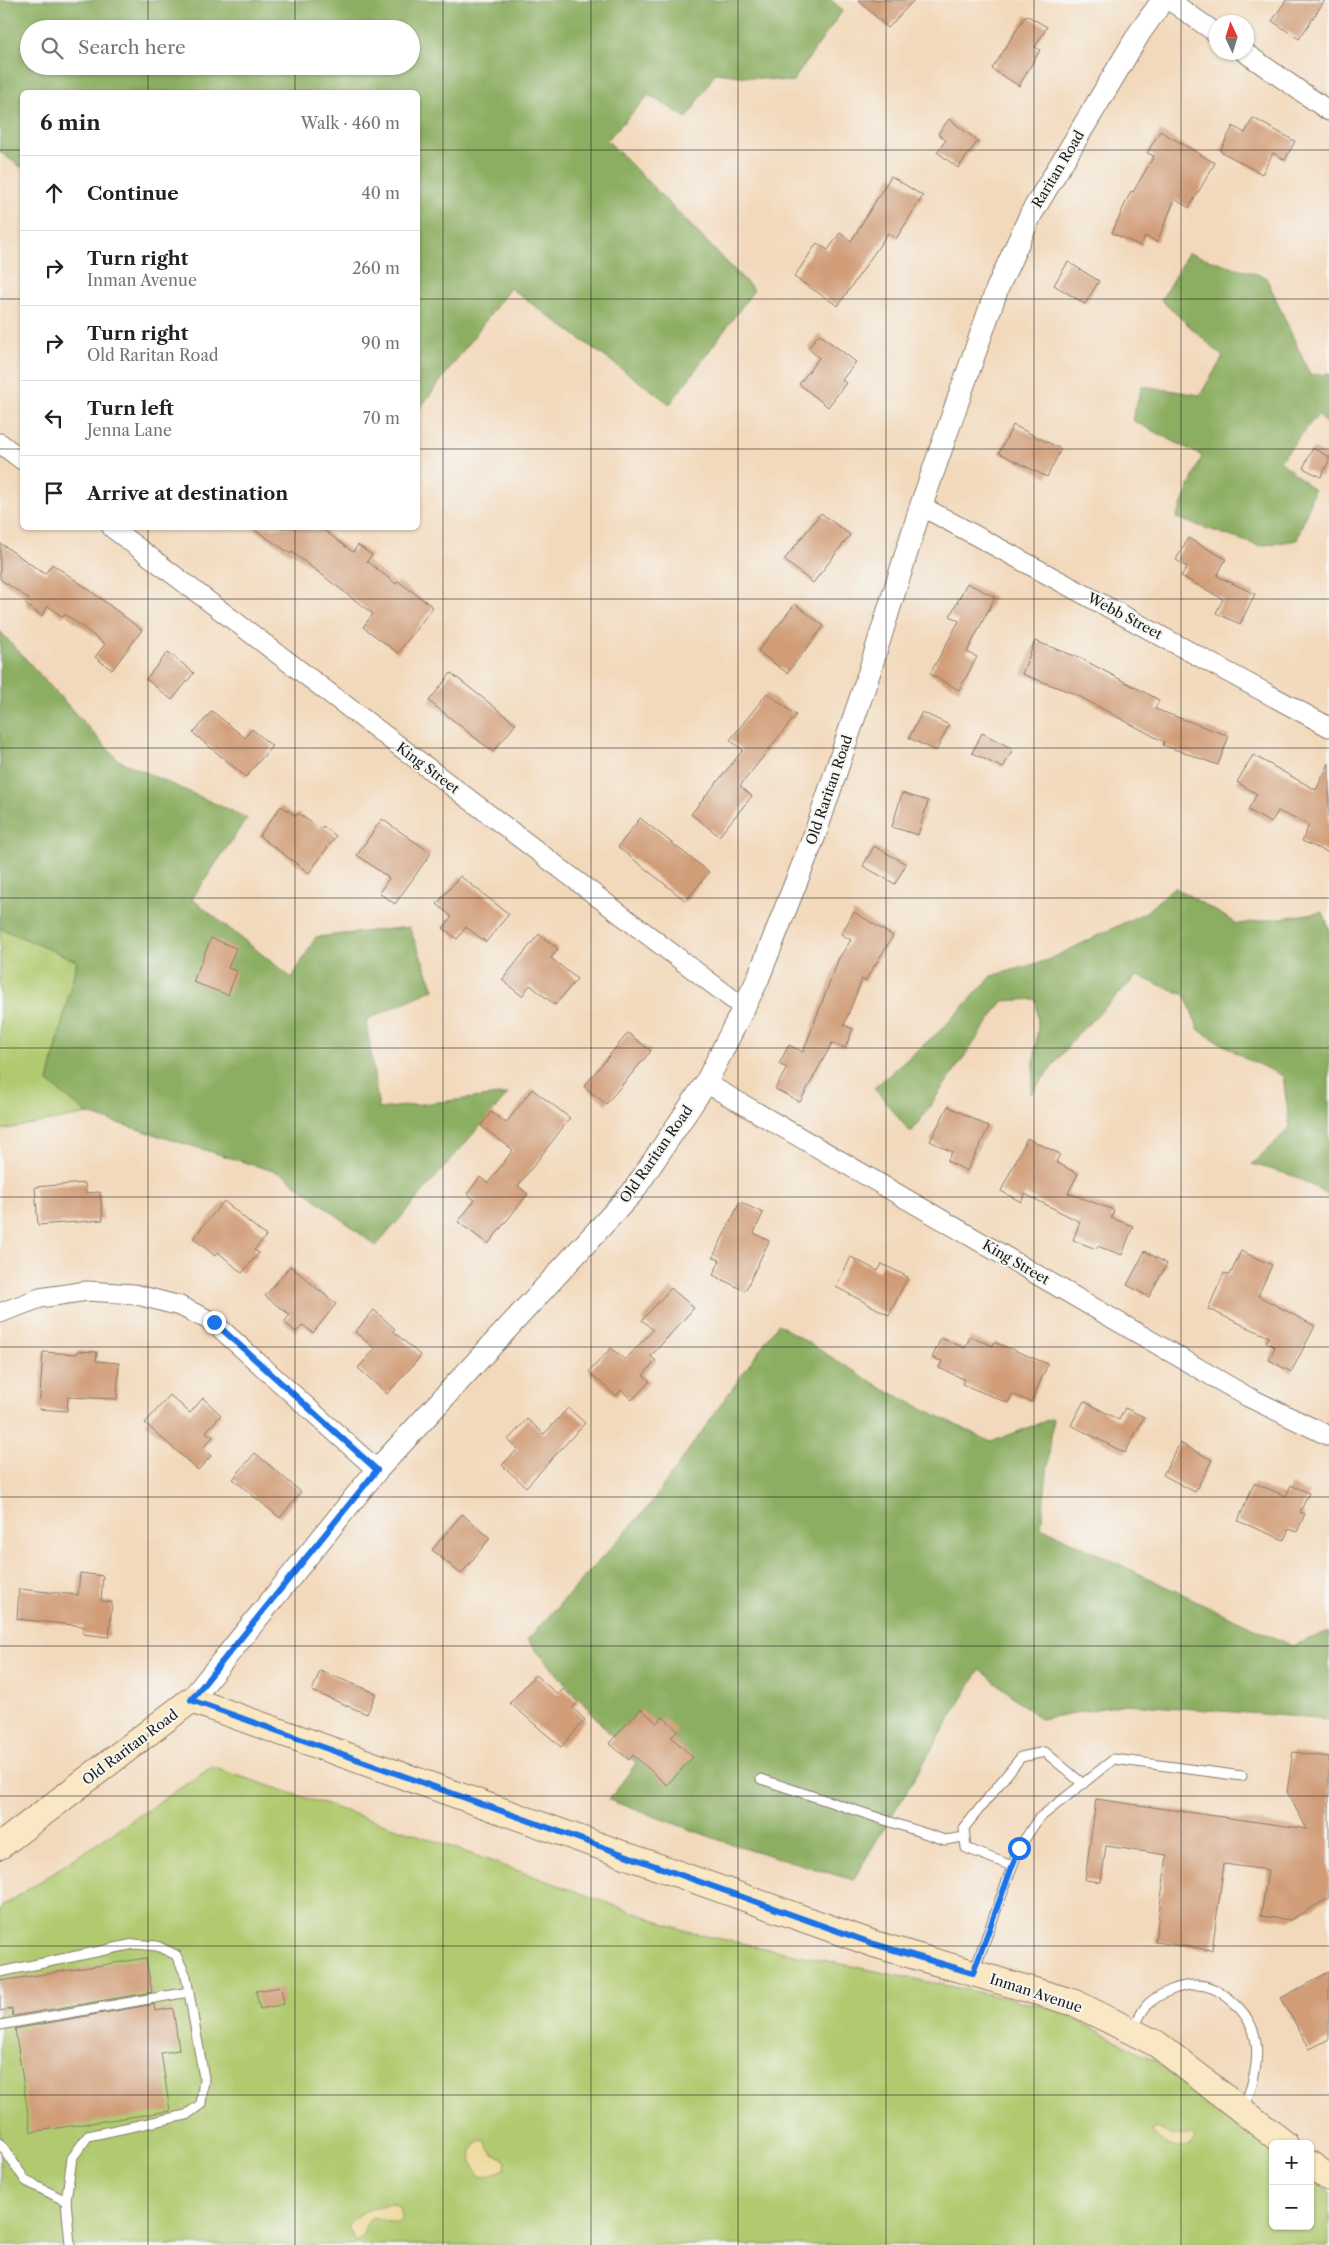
<!DOCTYPE html>
<html lang="en">
<head>
<meta charset="utf-8">
<style>
	body { margin:0; font-family:"Libre Caslon Text",serif; background:#f6f6f6; color:#222 }
	.controls { position:absolute; right:15px; bottom:15px; display:grid; overflow:hidden; border-radius:8px; box-shadow:0 1px 4px #0004 }
	.controls button { width:45px; height:45px; display:grid; place-items:center; padding:0; border:0; border-bottom:1px solid #e0e0e0; background:#fff; color:#222; font:25px sans-serif }
	.compass { position:absolute; left:1209px; top:15px; width:45px; height:45px; border-radius:50%; background:#fff; box-shadow:0 1px 4px #0004; rotate:356deg }
	.stop { position:absolute; width:15px; height:15px; margin:-11px; border:4px solid #1a73e8; border-radius:50%; background:#fff }
	.stop.end { background:#1a73e8; border-color:#fff; box-shadow:0 1px 5px #0008 }
	.list { margin:0; padding:0; list-style:none }
	h2 { display:flex; justify-content:space-between; align-items:center; height:65px; margin:0; padding:0 20px; font-size:21px }
	h2 small { font-size:16px; font-weight:400; color:#767676 }
	.list li { display:grid; grid-template-columns:32px 1fr auto; gap:15px; align-items:center; box-sizing:border-box; height:75px; padding:0 20px; border-top:1px solid #e0e0e0 }
	.list b { display:block; font-size:19px; white-space:nowrap }
	.list p { margin:0; font-size:16px; white-space:nowrap; color:#767676 }
	.list em { font-size:16px; font-style:normal; color:#767676 }
	.icon { flex:none; width:28px; height:28px; fill:none; stroke:currentColor; stroke-width:2; stroke-linecap:round; stroke-linejoin:round }
	.map { position:relative; flex:none; width:1329px; height:2245px; overflow:hidden }
	.search { position:absolute; background:#fff; box-shadow:0 1px 4px #0004; left:20px; top:20px; width:400px; height:55px; display:flex; align-items:center; gap:12px; box-sizing:border-box; padding:0 18px; border-radius:28px; color:#767676; font-size:19px }
	.panel { position:absolute; background:#fff; box-shadow:0 1px 4px #0004; left:20px; top:90px; width:400px; height:440px; border-radius:8px }
	.map>svg:first-child { display:block }
	.green { fill:#b1ca6f; stroke:#667346 }
	.forest { fill:#8cae62; stroke:#54653f; fill-rule:evenodd }
	.sand { fill:#eeda9e; stroke:#857b5d }
	.building { fill:#d19d78 }
	.lines { fill:none; stroke-linecap:round; stroke-linejoin:round }
	.service-casing { stroke:#887a6c; stroke-width:11 }
	.minor-casing { stroke:#887a6c; stroke-width:21 }
	.tertiary-casing { stroke:#887a6c; stroke-width:24 }
	.secondary-casing { stroke:#887a6c; stroke-width:28 }
	.service { stroke:#fff; stroke-width:9 }
	.minor { stroke:#fff; stroke-width:19 }
	.tertiary { stroke:#fff; stroke-width:22 }
	.secondary { stroke:#fae7c3; stroke-width:26 }
	.route { stroke:#1a73e8; stroke-width:6 }
	.grid { fill:none; stroke:#1c1c1c; stroke-width:1; stroke-opacity:0.55 }
	.labels { text-anchor:middle; stroke-width:4; stroke-linejoin:round; paint-order:stroke }
	.street-label { font-size:14px; fill:#1c1c1c; stroke:#f6f6f2 }
</style>
</head>
<body>
<div class="map">
<svg width="1329" height="2245" viewBox="0 0 1329 2245">
	<rect width="100%" height="100%" fill="#f6f6f2"/>
	<filter id="ink" filterUnits="userSpaceOnUse"><feTurbulence type="fractalNoise" baseFrequency=".02" numOctaves="2"/><feDisplacementMap in="SourceGraphic" scale="10" xChannelSelector="R" yChannelSelector="G"/><feConvolveMatrix kernelMatrix="1 2 1 2 8 2 1 2 1" color-interpolation-filters="sRGB"/></filter>
	<filter id="wash" filterUnits="userSpaceOnUse"><feTurbulence type="fractalNoise" baseFrequency=".0096" numOctaves="4" result="noise"/><feDisplacementMap in="SourceGraphic" scale="20" xChannelSelector="R" yChannelSelector="G"/><feGaussianBlur stdDeviation="1.12" result="paint"/><feColorMatrix in="noise" values="0 0 0 0 0 0 0 0 0 0 0 0 0 0 0 0 0 1.4 0 .05"/><feComposite in="paint" operator="in"/></filter>
	<g filter="url(#wash)">
		<rect width="100%" height="100%" fill="#f3d9bb"/>
		<g class="green">
			<polygon points="0,928 77,961 48,1082 88,1114 0,1130"/>
			<polygon points="212,1767 415,1834 692,1933 1054,2008 1152,2059 1273,2150 1273,2226 1310,2226 1310,2178 1329,2192 1329,2245 0,2245 0,1908"/>
		</g>
		<g class="forest">
			<path d="M 0,0 L 831,0 L 843,10 L 792,82 L 715,73 L 687,118 L 649,95 L 607,140 L 754,290 L 670,404 L 510,288 L 418,411 L 418,92 L 22,92 L 22,168 L 0,152 ZM 29,29 L 411,29 L 411,66 L 29,66 Z"/>
			<polygon points="1188,253 1266,277 1310,375 1329,374 1329,427 1318,414 1280,461 1314,490 1297,540 1259,546 1176,518 1202,456 1132,420 1142,386 1200,395 1223,357 1161,300"/>
			<polygon points="0,631 118,760 247,818 192,899 292,978 316,937 409,927 434,989 366,1020 379,1109 508,1094 376,1246 283,1174 88,1114 48,1082 77,961 0,928"/>
			<polygon points="1174,887 1238,924 1323,912 1329,929 1329,1195 1294,1176 1252,1164 1290,1128 1283,1076 1247,1059 1199,1030 1185,995 1137,976 1076,1036 1031,1094 1038,1025 1036,999 1003,1001 911,1133 874,1088 943,1028 992,976 1048,960 1146,912"/>
			<polygon points="778,1324 883,1389 991,1442 1053,1418 1041,1527 1292,1646 1329,1631 1329,1719 1126,1704 1040,1719 980,1669 853,1880 722,1841 609,1800 636,1763 527,1640 649,1506"/>
		</g>
		<g class="sand">
			<path d="M 1158,2128 L 1171,2135 L 1192,2135 L 1195,2138 L 1193,2145 C 1180,2152 1162,2146 1153,2134 L 1152,2130 Z"/>
			<path d="M 481,2140 L 485,2141 L 493,2154 L 505,2160 L 506,2165 L 504,2169 L 487,2177 L 480,2176 C 470,2165 467,2148 481,2140 Z"/>
			<path d="M 394,2204 L 399,2207 L 401,2217 L 398,2222 C 375,2225 372,2201 362,2238 L 355,2242 L 348,2226 C 356,2210 379,2206 394,2204 Z"/>
		</g>
		<g id="blocks">
			<g class="building">
				<polygon points="858,0 914,0 888,28"/>
				<polygon points="1286,0 1325,0 1299,39 1272,21"/>
				<polygon points="1026,15 1047,27 1035,47 1040,50 1019,86 992,69"/>
				<polygon points="1253,118 1295,141 1285,160 1273,153 1262,174 1220,151 1233,126 1245,133"/>
				<polygon points="949,119 978,141 958,168 937,152 946,140 938,134"/>
				<polygon points="1160,131 1215,163 1189,208 1175,199 1157,242 1145,236 1141,246 1112,233 1131,191 1133,192 1154,156 1147,153"/>
				<polygon points="891,176 923,196 896,239 888,233 838,306 794,277 817,243 828,250 840,233 851,241"/>
				<polygon points="1068,262 1099,281 1085,304 1054,285"/>
				<polygon points="819,334 856,362 842,380 846,383 828,407 799,384 819,358 808,348"/>
				<polygon points="1013,425 1061,449 1047,477 999,453"/>
				<polygon points="1313,448 1329,457 1329,461 1321,477 1303,468"/>
				<polygon points="821,513 850,535 813,583 784,560"/>
				<polygon points="252,528 321,528 353,552 358,545 372,555 367,561 396,584 398,581 433,607 398,653 363,627 373,614 292,552 291,554"/>
				<polygon points="1188,538 1226,559 1217,576 1255,594 1240,624 1216,613 1223,599 1181,576 1187,567 1176,560"/>
				<polygon points="0,543 45,574 52,564 84,586 142,630 112,670 95,657 105,644 65,614 63,617 48,606 42,616 25,604 29,599 0,579"/>
				<polygon points="967,583 995,597 967,652 977,657 959,690 930,674 959,621 950,616"/>
				<polygon points="795,604 824,626 787,673 758,651"/>
				<polygon points="1035,641 1080,658 1159,700 1155,709 1229,736 1218,765 1163,745 1164,742 1075,694 1022,674"/>
				<polygon points="168,652 194,673 172,700 146,679"/>
				<polygon points="451,673 516,724 493,752 429,701"/>
				<polygon points="767,693 796,715 740,786 752,796 719,836 691,814 743,750 730,740"/>
				<polygon points="212,711 245,738 252,729 272,746 246,777 193,733"/>
				<polygon points="922,712 949,725 936,751 909,738"/>
				<polygon points="982,733 1013,749 1003,768 972,753"/>
				<polygon points="1253,755 1316,790 1329,763 1329,853 1302,841 1309,825 1278,811 1271,823 1248,810 1257,794 1237,782"/>
				<polygon points="902,793 928,801 918,835 892,827"/>
				<polygon points="281,806 296,816 298,813 320,829 323,826 336,836 309,873 259,836"/>
				<polygon points="640,818 709,872 686,901 618,847"/>
				<polygon points="382,819 431,853 395,904 379,893 389,878 357,855"/>
				<polygon points="874,846 906,864 895,884 863,866"/>
				<polygon points="460,876 509,914 486,942 466,927 457,939 443,928 452,917 437,904"/>
				<polygon points="854,912 893,936 865,981 862,979 844,1025 853,1029 845,1048 832,1043 800,1102 775,1089 787,1068 779,1064 789,1045 803,1052 839,958 851,940 841,934"/>
				<polygon points="539,934 558,949 551,958 577,979 555,1005 530,985 522,996 502,980"/>
				<polygon points="211,938 236,948 228,968 237,971 228,995 193,982"/>
				<polygon points="628,1033 651,1051 606,1104 584,1086"/>
				<polygon points="532,1089 570,1118 518,1186 528,1194 488,1244 458,1222 475,1200 467,1194 480,1177 488,1183 513,1150 481,1126 491,1112 506,1123"/>
				<polygon points="948,1106 989,1127 967,1171 947,1161 952,1152 930,1141"/>
				<polygon points="1027,1138 1060,1154 1056,1162 1078,1174 1068,1193 1114,1210 1111,1218 1133,1226 1122,1255 1097,1246 1096,1249 1073,1240 1080,1222 1025,1194 1021,1202 1001,1191"/>
				<polygon points="85,1183 86,1193 100,1192 103,1220 38,1225 35,1187"/>
				<polygon points="224,1201 266,1236 254,1250 259,1253 242,1273 218,1252 215,1256 193,1238"/>
				<polygon points="740,1202 763,1213 754,1233 769,1241 745,1291 713,1275 720,1260 713,1257"/>
				<polygon points="1145,1251 1167,1264 1149,1297 1127,1285"/>
				<polygon points="1241,1251 1272,1265 1258,1296 1315,1326 1291,1372 1269,1360 1275,1347 1266,1342 1269,1337 1208,1309 1224,1273 1230,1275"/>
				<polygon points="851,1257 878,1271 882,1264 908,1277 889,1315 836,1287"/>
				<polygon points="290,1266 336,1304 313,1333 303,1325 296,1332 284,1322 290,1315 265,1296"/>
				<polygon points="671,1288 694,1308 651,1356 656,1361 643,1375 650,1381 632,1400 621,1390 616,1396 589,1372 611,1348 625,1360 653,1330 642,1320"/>
				<polygon points="374,1310 395,1329 393,1331 421,1356 387,1394 358,1368 375,1349 355,1332"/>
				<polygon points="970,1337 993,1346 994,1342 1048,1364 1031,1402 1012,1394 1008,1403 962,1384 964,1379 939,1368 942,1361 932,1358 941,1338 965,1348"/>
				<polygon points="77,1351 97,1352 96,1361 119,1363 117,1399 68,1397 67,1411 39,1409 43,1352 77,1354"/>
				<polygon points="170,1395 190,1413 203,1398 221,1415 206,1432 213,1437 203,1448 211,1456 198,1470 145,1423"/>
				<polygon points="1084,1401 1119,1420 1125,1408 1144,1417 1125,1453 1071,1425"/>
				<polygon points="568,1408 585,1423 526,1487 502,1465 518,1449 508,1440 527,1419 544,1434"/>
				<polygon points="1180,1443 1212,1460 1195,1492 1163,1475"/>
				<polygon points="255,1453 301,1492 280,1518 233,1479"/>
				<polygon points="1254,1483 1286,1496 1291,1485 1309,1493 1300,1512 1305,1514 1297,1532 1289,1529 1284,1540 1238,1521"/>
				<polygon points="462,1514 490,1538 461,1574 432,1550"/>
				<polygon points="80,1573 103,1576 101,1601 112,1602 109,1637 83,1634 83,1626 17,1619 19,1589 78,1595"/>
				<polygon points="320,1671 376,1693 367,1714 312,1691"/>
				<polygon points="535,1675 558,1695 563,1689 578,1702 573,1708 585,1720 561,1747 510,1703"/>
				<polygon points="641,1709 657,1723 663,1717 678,1730 671,1737 693,1757 667,1785 633,1755 629,1760 609,1743"/>
				<polygon points="1293,1752 1329,1757 1329,1898 1290,1920 1261,1916 1268,1870 1224,1864 1212,1950 1155,1942 1167,1855 1106,1846 1101,1882 1085,1880 1096,1799 1307,1829 1287,1792"/>
				<polygon points="146,1958 152,1992 13,2016 12,2009 0,2011 0,1981"/>
				<polygon points="1329,1972 1329,2039 1310,2049 1281,1998"/>
				<polygon points="281,1987 284,2004 260,2009 256,1991"/>
				<polygon points="154,2004 155,2011 173,2008 179,2050 161,2053 170,2111 31,2132 15,2029"/>
			</g>
		</g>
	</g>
	<g filter="url(#ink)">
		<use href="#blocks" fill-opacity="0" stroke="#887a6c" stroke-width="1"/>
		<g class="lines">
			<g class="service-casing">
				<g id="service">
					<polyline points="761,1779 945,1840 965,1837"/>
					<polyline points="1012,1866 966,1848 964,1828 1021,1757 1045,1752 1083,1784"/>
					<polyline points="974,1971 1019,1848 1038,1819 1114,1759 1242,1776"/>
					<polyline points="0,1972 134,1944 157,1946 176,1955 186,1976 204,2078 201,2104 186,2115 88,2136 72,2158 66,2201"/>
					<polyline points="0,2025 189,1992"/>
					<path d="M 1133,2029 C 1137,2022 1142,2009 1149,2003 C 1161,1993 1179,1985 1195,1985 C 1219,1984 1245,2009 1253,2030 C 1262,2056 1253,2085 1243,2109"/>
					<polyline points="0,2143 26,2181 66,2201 70,2245"/>
				</g>
			</g>
			<g class="minor-casing">
				<g id="minor">
					<polyline points="1169,0 1216,33"/>
					<polyline points="1244,52 1329,111"/>
					<polyline points="0,443 22,460"/>
					<polyline points="921,506 1329,727"/>
					<polyline points="112,528 744,1008"/>
					<polyline points="706,1083 1248,1397 1329,1436"/>
					<polyline points="0,1313 40,1298 87,1291 134,1294 180,1306 213,1322 377,1470"/>
				</g>
			</g>
			<g class="tertiary-casing">
				<polyline id="tertiary" points="191,1700 377,1470 632,1193 706,1083 757,981 815,834 869,673 921,506 997,289 1031,214 1140,32 1163,0"/>
			</g>
			<g class="secondary-casing">
				<g id="secondary">
					<polyline points="0,1846 191,1700 874,1944 1075,2003 1157,2044 1285,2144"/>
					<polyline points="1310,2164 1329,2178"/>
				</g>
			</g>
			<use href="#service" class="service"/>
			<use href="#minor" class="minor"/>
			<use href="#tertiary" class="tertiary"/>
			<use href="#secondary" class="secondary"/>
		</g>
	</g>
	<g class="lines" filter="url(#ink)">
		<polyline class="route" points="214,1322 377,1470 191,1700 874,1944 973,1973 1019,1848"/>
	</g>
	<path class="grid" d="M 148,0 L 148,29M 295,0 L 295,29M 443,0 L 443,2245M 591,0 L 591,2245M 738,0 L 738,2245M 886,0 L 886,2245M 1034,0 L 1034,2245M 1181,0 L 1181,2245M 148,66 L 148,92M 295,66 L 295,92M 0,150 L 22,150M 418,150 L 1329,150M 0,299 L 22,299M 418,299 L 1329,299M 0,449 L 22,449M 418,449 L 1329,449M 148,528 L 148,2245M 295,528 L 295,2245M 0,599 L 1329,599M 0,748 L 1329,748M 0,898 L 1329,898M 0,1048 L 1329,1048M 0,1197 L 1329,1197M 0,1347 L 1329,1347M 0,1497 L 1329,1497M 0,1646 L 1329,1646M 0,1796 L 1329,1796M 0,1946 L 1329,1946M 0,2095 L 1329,2095"/>
	<g class="labels">
		<g class="street-label">
			<text transform="translate(1058 169) rotate(-59)" y="5">Raritan Road</text>
			<text transform="translate(1125 616) rotate(28)" y="5">Webb Street</text>
			<text transform="translate(428 768) rotate(37)" y="5">King Street</text>
			<text transform="translate(829 790) rotate(-71)" y="5">Old Raritan Road</text>
			<text transform="translate(656 1154) rotate(-55)" y="5">Old Raritan Road</text>
			<text transform="translate(1016 1262) rotate(30)" y="5">King Street</text>
			<text transform="translate(130 1747) rotate(-37)" y="5">Old Raritan Road</text>
			<text transform="translate(1036 1993) rotate(18)" y="5">Inman Avenue</text>
		</g>
	</g>
</svg>
<div class="controls">
<button>+</button>
<button>−</button>
</div>
<svg class="compass" viewBox="-18 -18 36 36"><path d="M0-13l5 13h-10z" fill="#e53935"/><path d="M0 13l5-13h-10z" fill="#767676"/></svg>
<div class="stop" style="left:1019px;top:1848px"></div>
<div class="stop end" style="left:214px;top:1322px"></div>
<div class="search"><svg class="icon" aria-label="search" viewBox="0 0 24 24"><circle cx="10" cy="10" r="6"/><path d="M15 15l6 6"/></svg>Search here</div>
<section class="panel">
<h2>6 min<small>Walk · 460 m</small></h2>
<ul class="list">
<li><svg class="icon" aria-label="ahead" viewBox="0 0 24 24"><path d="M12 20V5M6 11l6-6 6 6"/></svg><div><b>Continue</b></div><em>40 m</em></li>
<li><svg class="icon" aria-label="right" viewBox="0 0 24 24"><path d="M7 20v-9h11M14 6l5 5-5 5"/></svg><div><b>Turn right</b><p>Inman Avenue</p></div><em>260 m</em></li>
<li><svg class="icon" aria-label="right" viewBox="0 0 24 24"><path d="M7 20v-9h11M14 6l5 5-5 5"/></svg><div><b>Turn right</b><p>Old Raritan Road</p></div><em>90 m</em></li>
<li><svg class="icon" aria-label="left" viewBox="0 0 24 24"><path d="M17 20v-9H6M10 6l-5 5 5 5"/></svg><div><b>Turn left</b><p>Jenna Lane</p></div><em>70 m</em></li>
<li><svg class="icon" aria-label="arrive" viewBox="0 0 24 24"><path d="M6 21V4h12l-3 4 3 4H6"/></svg><div><b>Arrive at destination</b></div></li>
</ul>
</section>
</div>
</body>
</html>
